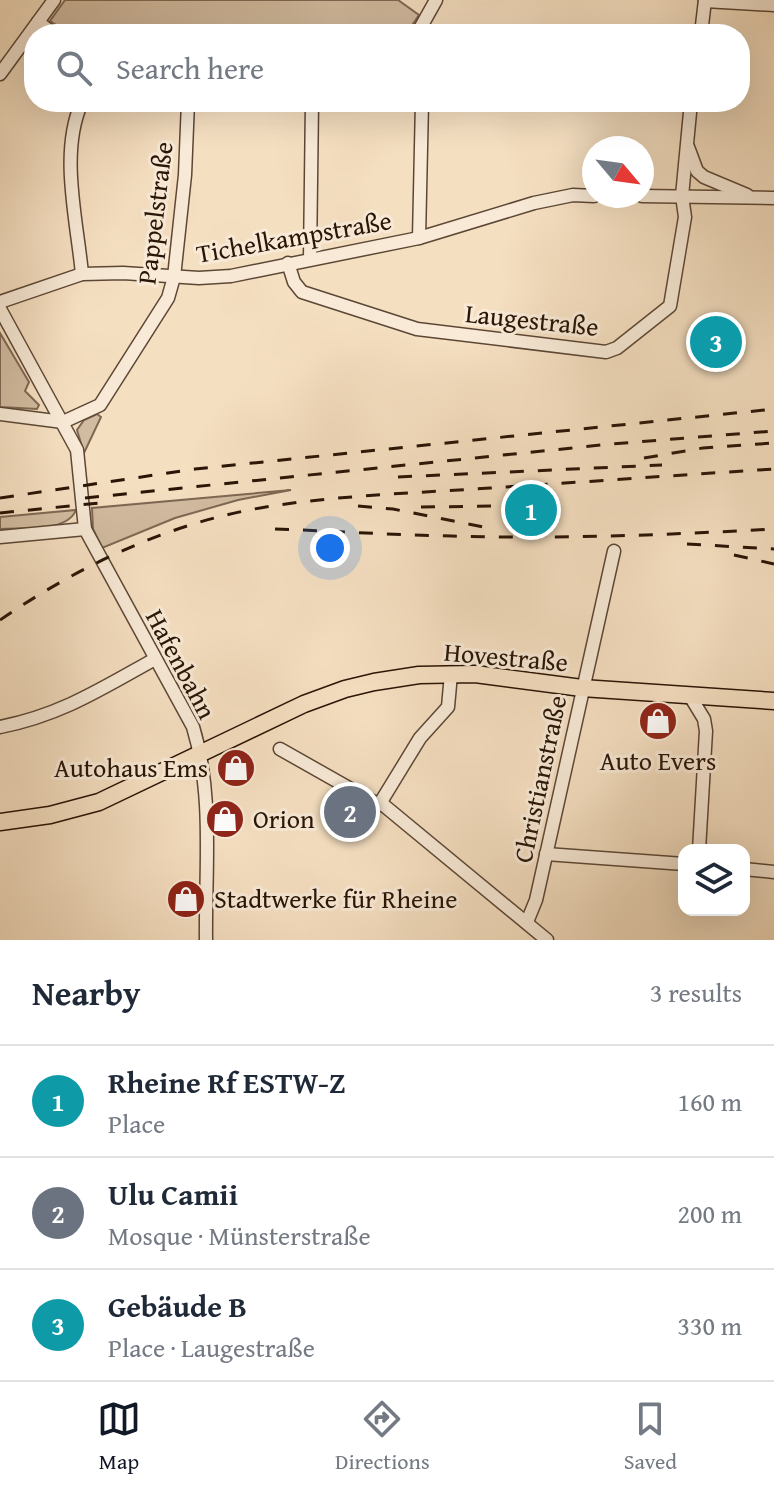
<!DOCTYPE html>
<html lang="en">
<head>
<meta charset="utf-8">
<style>
	body { margin:0; font-family:"Gentium Book Plus",serif; background:#f2f2f3; color:#1f2937 }
	.controls { position:absolute; right:24px; bottom:24px; display:grid; overflow:hidden; border-radius:16px; box-shadow:0 8px 32px #0002 }
	.controls button { width:72px; height:72px; display:grid; place-items:center; padding:0; border:0; border-bottom:2px solid #e0e1e3; background:#fff; color:#1f2937; font:40px sans-serif }
	.compass { position:absolute; left:582px; top:136px; width:72px; height:72px; border-radius:50%; background:#fff; box-shadow:0 8px 32px #0002; rotate:119deg }
	.you { position:absolute; left:330px; top:548px; width:28px; height:28px; margin:-20px; border:6px solid #fff; border-radius:50%; background:#1a73e8; box-shadow:0 0 0 12px #1a73e833 }
	.badge { display:grid; place-items:center; width:52px; height:52px; border-radius:50%; background:#111827; color:#fff; font-size:26px; font-weight:700 }
	.pin { position:absolute; translate:-50% -50%; border:4px solid #fff; box-shadow:0 2px 8px #0006 }
	.list { margin:0; padding:0; list-style:none }
	h2 { display:flex; justify-content:space-between; align-items:center; height:104px; margin:0; padding:0 32px; font-size:34px }
	h2 small { font-size:26px; font-weight:400; color:#747a83 }
	.list li { display:grid; grid-template-columns:52px 1fr auto; gap:24px; align-items:center; box-sizing:border-box; height:112px; padding:0 32px; border-top:2px solid #e0e1e3 }
	.list b { display:block; font-size:30px; white-space:nowrap }
	.list p { margin:0; font-size:26px; white-space:nowrap; color:#747a83 }
	.list em { font-size:26px; font-style:normal; color:#747a83 }
	.icon { flex:none; width:44px; height:44px; fill:none; stroke:currentColor; stroke-width:2; stroke-linecap:round; stroke-linejoin:round }
	.map { position:relative; flex:none; width:774px; height:940px; overflow:hidden }
	.search { position:absolute; background:#fff; box-shadow:0 8px 32px #0002; left:24px; right:24px; top:24px; height:88px; display:flex; align-items:center; gap:20px; box-sizing:border-box; padding:0 28px; border-radius:32px; color:#747a83; font-size:30px }
	.sheet { height:440px; background:#fff }
	nav { display:flex; justify-content:space-around; align-items:center; box-sizing:border-box; height:112px; border-top:2px solid #e0e1e3; background:#fff; font-size:22px; color:#747a83 }
	nav a { display:grid; justify-items:center; gap:4px }
	nav .on { color:#111827 }
	.map>svg:first-child { display:block }
	.green { fill:#d2bca1; stroke:#7e6854; stroke-width:2 }
	.lines { fill:none; stroke-linecap:round; stroke-linejoin:round }
	.minor-casing { stroke:#5c4735; stroke-width:15 }
	.major-casing { stroke:#291406; stroke-width:19 }
	.minor { stroke:#f8ead7; stroke-width:12 }
	.major { stroke:#f5dfc1; stroke-width:16 }
	.rail { stroke:#291406; stroke-width:3; stroke-dasharray:14 14; stroke-linecap:butt }
	.labels { text-anchor:middle; stroke-width:6; stroke-linejoin:round; paint-order:stroke }
	.street-label { font-size:26px; fill:#291406; stroke:#f8ead7 }
	.poi-label { font-size:26px; fill:#291406; stroke:#f8ead7; text-anchor:start }
</style>
</head>
<body>
<div class="map">
<svg width="774" height="940" viewBox="0 0 774 940">
	<rect width="100%" height="100%" fill="#f5dfc1"/>
	<filter id="stains"><feTurbulence type="fractalNoise" baseFrequency=".0025" numOctaves="4"/><feColorMatrix values="0 0 0 0 .2 0 0 0 0 .09 0 0 0 0 .02 0 0 0 .5 -.17"/></filter>
	<radialGradient id="worn" r=".72"><stop offset=".6" stop-color="#630" stop-opacity="0"/><stop offset="1" stop-color="#630" stop-opacity=".3"/></radialGradient>
	<g class="green">
		<polygon points="65,0 398,0 419,15 406,34 70,34 50,21"/>
		<polygon points="0,333 29,382 25,391 39,405 37,409 0,407"/>
		<polygon points="97,414 101,417 84,453 77,430 84,420"/>
		<polygon points="291,490 238,500 175,518 102,548 93,529 92,508"/>
		<path d="M 76,510 C 67,533 21,527 0,529 L 0,517 Z"/>
	</g>
	<g class="lines">
		<g class="minor-casing">
			<g id="minor">
				<polyline points="705,1 774,5"/>
				<polyline points="38,22 54,34"/>
				<polyline points="417,34 436,0"/>
				<polyline points="701,34 705,0"/>
				<polyline points="0,74 54,0"/>
				<polyline points="688,147 697,171 704,177 747,195"/>
				<polyline points="642,196 774,198"/>
				<polyline points="419,238 422,102"/>
				<polyline points="310,259 312,102"/>
				<polyline points="288,263 294,282 302,292 417,329 606,352 617,348 670,306 685,217 682,196 691,102"/>
				<path d="M 82,274 C 77,220 59,152 82,102"/>
				<polyline points="0,302 82,274 123,273 199,278 231,276 419,238 534,203 573,195 594,196"/>
				<path d="M 0,309 L 77,450 L 85,529 L 193,727 C 214,796 205,869 206,940"/>
				<polyline points="0,414 63,422 100,405 168,298 174,277 185,175 188,102"/>
				<polyline points="0,537 85,529"/>
				<polyline points="690,696 704,719 706,731 699,850"/>
				<path d="M 0,727 C 61,715 101,689 155,659"/>
				<polyline points="280,749 379,805 420,738 448,707 451,674"/>
				<polyline points="381,803 547,940"/>
				<polyline points="546,854 684,864"/>
				<polyline points="744,869 774,872"/>
				<polyline points="527,922 536,900 614,551"/>
			</g>
		</g>
		<g class="major-casing">
			<polyline id="major" points="0,822 50,815 99,802 304,704 345,689 374,682 419,675 475,674 582,688 774,701"/>
		</g>
		<use href="#minor" class="minor"/>
		<use href="#major" class="major"/>
		<g class="rail">
			<polyline points="644,458 703,448 774,443"/>
			<polyline points="398,477 662,465"/>
			<polyline points="0,498 195,469 774,409"/>
			<polyline points="85,498 611,444 774,431"/>
			<polyline points="358,506 393,509 488,528"/>
			<polyline points="421,507 497,506"/>
			<polyline points="0,513 99,503"/>
			<path d="M 275,529 C 334,531 393,535 452,536 C 559,539 667,535 774,529"/>
			<polyline points="687,544 774,549"/>
			<polyline points="734,555 774,564"/>
			<path d="M 0,620 C 82,564 173,521 272,506 C 344,495 417,493 490,488 C 584,482 679,475 774,469"/>
		</g>
	</g>
	<defs>
		<g id="shop-disc" transform="scale(2)"><circle r="9.5" fill="#8f2418" stroke="#f8ead7"/><path d="M-5-2.5h2.3a2.7 3.5 0 0 1 5.4 0H5L5.5 6h-11ZM-1.5-2.5h3a1.5 2.3 0 0 0-3 0Z" fill="#fff"/></g>
	</defs>
	<g fill-rule="evenodd">
		<use href="#shop-disc" x="658" y="721"/>
		<use href="#shop-disc" x="236" y="768"/>
		<use href="#shop-disc" x="225" y="819"/>
		<use href="#shop-disc" x="186" y="899"/>
	</g>
	<g class="labels">
		<g class="street-label">
			<text transform="translate(155 213) rotate(-83)" y="9">Pappelstraße</text>
			<text transform="translate(294 237) rotate(-10)" y="9">Tichelkampstraße</text>
			<text transform="translate(532 320) rotate(6)" y="9">Laugestraße</text>
			<text transform="translate(506 657) rotate(5)" y="9">Hovestraße</text>
			<text transform="translate(181 664) rotate(62)" y="9">Hafenbahn</text>
			<text transform="translate(540 779) rotate(-78)" y="9">Christianstraße</text>
		</g>
		<g class="poi-label">
			<text x="658" y="770" text-anchor="middle">Auto Evers</text>
			<text x="208" y="777" text-anchor="end">Autohaus Ems</text>
			<text x="253" y="828">Orion</text>
			<text x="214" y="908">Stadtwerke für Rheine</text>
		</g>
	</g>
	<rect width="100%" height="100%" filter="url(#stains)"/>
	<rect width="100%" height="100%" fill="url(#worn)"/>
</svg>
<div class="controls">
<button><svg class="icon" aria-label="layers" viewBox="0 0 24 24"><path d="M12 4l9 5-9 5-9-5zM3 14l9 5 9-5"/></svg></button>
</div>
<svg class="compass" viewBox="-18 -18 36 36"><path d="M0-13l5 13h-10z" fill="#e53935"/><path d="M0 13l5-13h-10z" fill="#747a83"/></svg>
<div class="you"></div>
<div class="pin badge" style="left:531px;top:510px;background:#0f9aa8">1</div>
<div class="pin badge" style="left:350px;top:812px;background:#6b7280">2</div>
<div class="pin badge" style="left:716px;top:342px;background:#0f9aa8">3</div>
<div class="search"><svg class="icon" aria-label="search" viewBox="0 0 24 24"><circle cx="10" cy="10" r="6"/><path d="M15 15l6 6"/></svg>Search here</div>
</div>
<section class="sheet">
<h2>Nearby<small>3 results</small></h2>
<ul class="list">
<li><span class="badge" style="background:#0f9aa8">1</span><div><b>Rheine Rf ESTW-Z</b><p>Place</p></div><em>160 m</em></li>
<li><span class="badge" style="background:#6b7280">2</span><div><b>Ulu Camii</b><p>Mosque · Münsterstraße</p></div><em>200 m</em></li>
<li><span class="badge" style="background:#0f9aa8">3</span><div><b>Gebäude B</b><p>Place · Laugestraße</p></div><em>330 m</em></li>
</ul>
</section>
<nav>
<a class="on"><svg class="icon" aria-label="map" viewBox="0 0 24 24"><path d="M3 6l6-2 6 2 6-2v14l-6 2-6-2-6 2zM9 4v14M15 6v14"/></svg>Map</a>
<a><svg class="icon" aria-label="directions" viewBox="0 0 24 24"><path d="M12 3l9 9-9 9-9-9zM9 14v-3h6M13 9l2 2-2 2"/></svg>Directions</a>
<a><svg class="icon" aria-label="saved" viewBox="0 0 24 24"><path d="M7 4h10v16l-5-4-5 4z"/></svg>Saved</a>
</nav>
</body>
</html>
